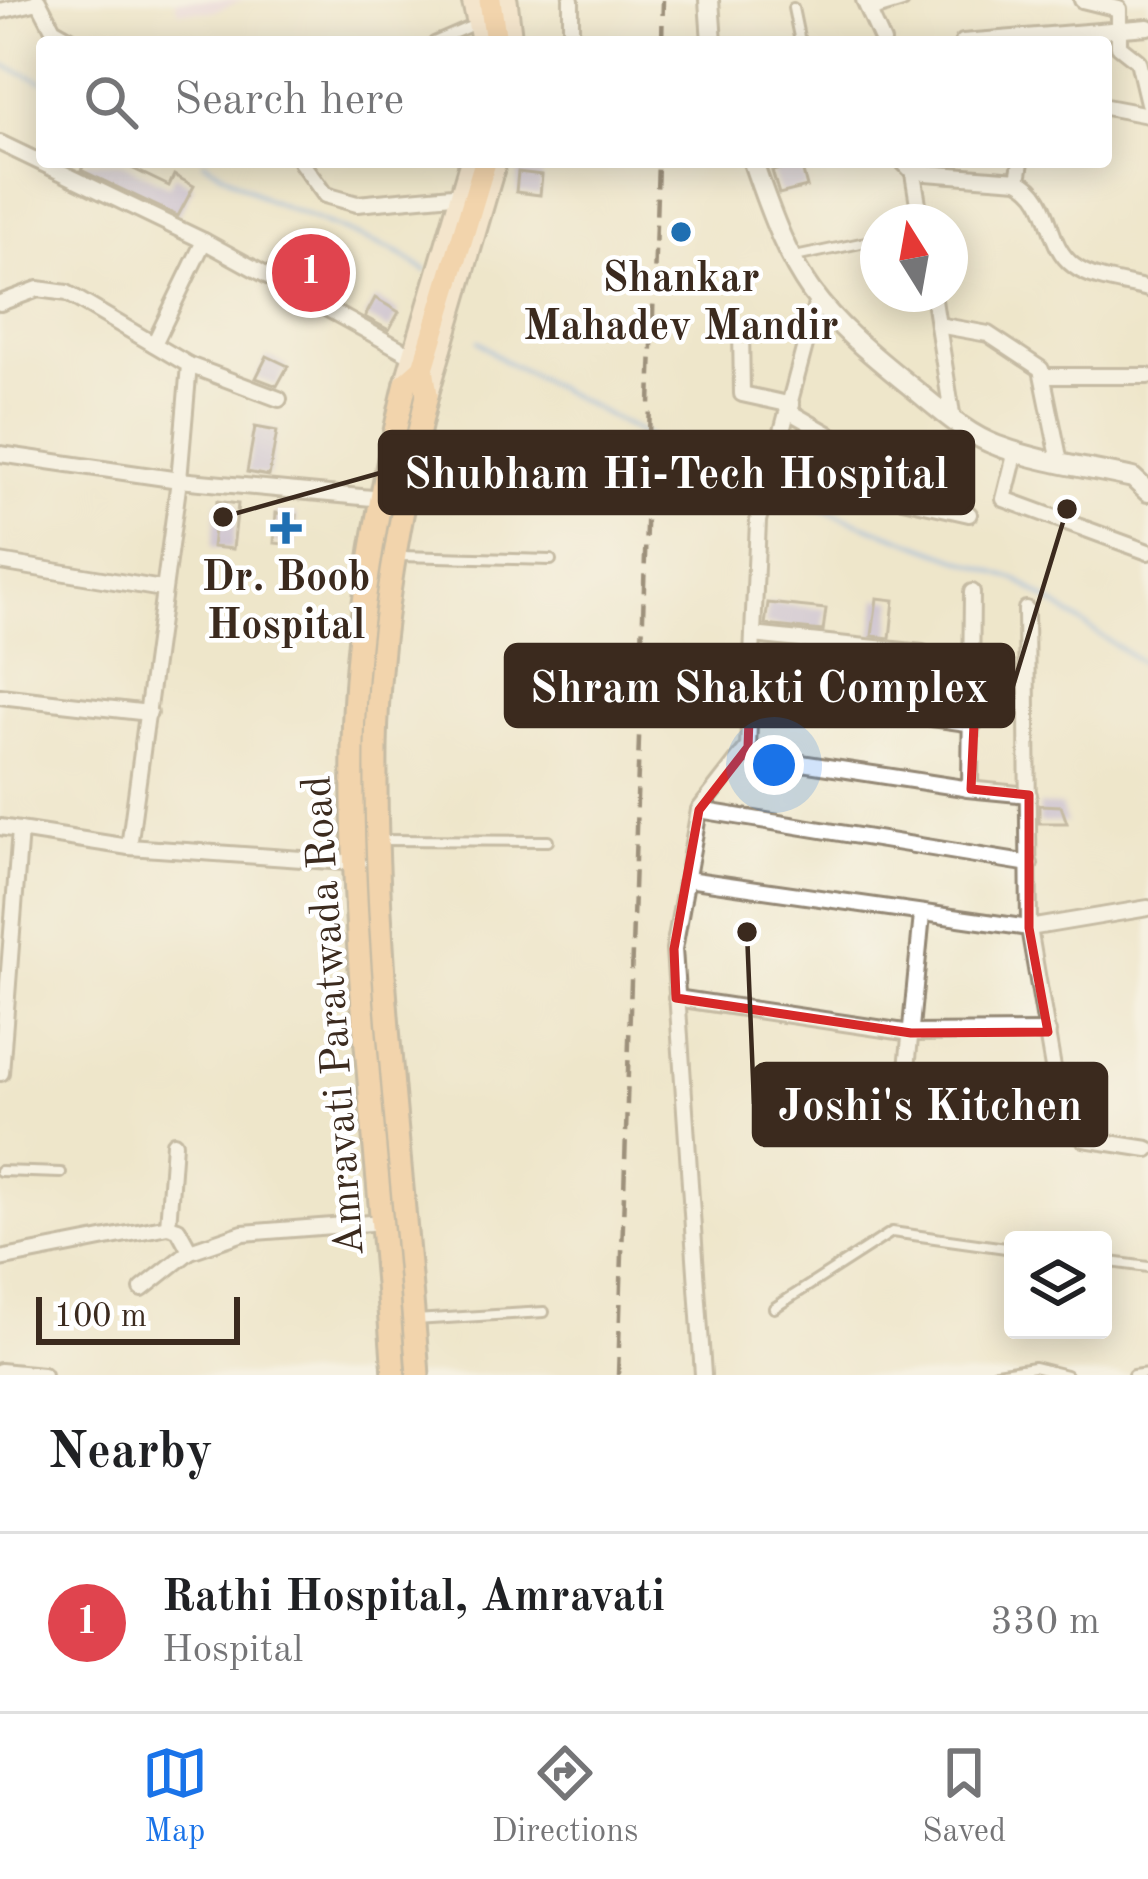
<!DOCTYPE html>
<html lang="en">
<head>
<meta charset="utf-8">
<style>
	body { margin:0; font-family:"Old Standard TT",serif; background:#f2f2f2; color:#202124 }
	.controls { position:absolute; right:36px; bottom:36px; display:grid; overflow:hidden; border-radius:12px; box-shadow:0 6px 30px #0003 }
	.controls button { width:108px; height:108px; display:grid; place-items:center; padding:0; border:0; border-bottom:3px solid #e0e0e0; background:#fff; color:#202124; font:60px sans-serif }
	.compass { position:absolute; left:860px; top:204px; width:108px; height:108px; border-radius:50%; background:#fff; box-shadow:0 6px 30px #0003; rotate:349deg }
	.scale { position:absolute; left:36px; bottom:30px; width:204px; box-sizing:border-box; padding-left:12px; border:6px solid #3b2a1e; border-top:0; font-size:33px; line-height:42px; white-space:nowrap; color:#3b2a1e; -webkit-text-stroke:9px #fff; paint-order:stroke }
	.you { position:absolute; left:774px; top:765px; width:42px; height:42px; margin:-30px; border:9px solid #fff; border-radius:50%; background:#1a73e8; box-shadow:0 0 0 18px #1a73e833 }
	.badge { display:grid; place-items:center; width:78px; height:78px; border-radius:50%; background:#1a73e8; color:#fff; font-size:39px; font-weight:700 }
	.pin { position:absolute; translate:-50% -50%; border:6px solid #fff; box-shadow:0 3px 12px #0006 }
	.list { margin:0; padding:0; list-style:none }
	h2 { display:flex; justify-content:space-between; align-items:center; height:156px; margin:0; padding:0 48px; font-size:51px }
	h2 small { font-size:39px; font-weight:400; color:#757577 }
	.list li { display:grid; grid-template-columns:78px 1fr auto; gap:36px; align-items:center; box-sizing:border-box; height:180px; padding:0 48px; border-top:3px solid #e0e0e0 }
	.list b { display:block; font-size:45px; white-space:nowrap }
	.list p { margin:0; font-size:39px; white-space:nowrap; color:#757577 }
	.list em { font-size:39px; font-style:normal; color:#757577 }
	.icon { flex:none; width:66px; height:66px; fill:none; stroke:currentColor; stroke-width:2; stroke-linecap:round; stroke-linejoin:round }
	.map { position:relative; flex:none; width:1148px; height:1375px; overflow:hidden }
	.search { position:absolute; background:#fff; box-shadow:0 6px 30px #0003; left:36px; right:36px; top:36px; height:132px; display:flex; align-items:center; gap:30px; box-sizing:border-box; padding:0 42px; border-radius:12px; color:#757577; font-size:45px }
	.sheet { height:336px; background:#fff }
	nav { display:flex; justify-content:space-around; align-items:center; box-sizing:border-box; height:168px; border-top:3px solid #e0e0e0; background:#fff; font-size:33px; color:#757577 }
	nav a { display:grid; justify-items:center; gap:6px }
	nav .on { color:#1a73e8 }
	.map>svg:first-child { display:block }
	.built { fill:#e9d2ed }
	.lines { fill:none; stroke-linecap:round; stroke-linejoin:round }
	.stream { stroke:#78a7e2; stroke-width:4.5 }
	.building { fill:#a99ed8 }
	.service-casing { stroke:#948874; stroke-width:14 }
	.minor-casing { stroke:#948874; stroke-width:20 }
	.tertiary-casing { stroke:#948874; stroke-width:24 }
	.secondary-casing { stroke:#948874; stroke-width:27 }
	.primary-casing { stroke:#948874; stroke-width:27 }
	.service { stroke:#fff; stroke-width:8 }
	.minor { stroke:#fff; stroke-width:14 }
	.tertiary { stroke:#fff; stroke-width:18 }
	.secondary { stroke:#fbe5cf; stroke-width:21 }
	.primary { stroke:#f6be87; stroke-width:21 }
	.rail { stroke:#3b2a1e; stroke-width:4.5; stroke-dasharray:18 9; stroke-linecap:butt }
	.marked { fill:none; stroke:#d62828; stroke-width:9; stroke-linejoin:round }
	.poi-dot { fill:#1f6fb2; stroke:#fff; stroke-width:4.5 }
	.labels { text-anchor:middle; stroke-width:9; stroke-linejoin:round; paint-order:stroke }
	.poi-label { font-size:42px; font-weight:bold; fill:#3b2a1e; stroke:#fff }
	.street-label { font-size:42px; fill:#3b2a1e; stroke:#fff }
	.leader { fill:none; stroke:#3b2a1e; stroke-width:4.5 }
	.callout-dot { fill:#3b2a1e; stroke:#fff; stroke-width:4.5 }
	.callout { fill:#3b2a1e; stroke:#3b2a1e; stroke-width:4.5 }
	.callout-label { font-size:45px; text-anchor:middle; font-weight:bold; fill:#fff }
</style>
</head>
<body>
<div class="map">
<svg width="1148" height="1375" viewBox="0 0 1148 1375">
	<rect width="100%" height="100%" fill="#fff"/>
	<filter id="ink" filterUnits="userSpaceOnUse"><feTurbulence type="fractalNoise" baseFrequency=".00833" numOctaves="2"/><feDisplacementMap in="SourceGraphic" scale="24" xChannelSelector="R" yChannelSelector="G"/><feConvolveMatrix kernelMatrix="1 2 1 2 8 2 1 2 1" color-interpolation-filters="sRGB"/></filter>
	<filter id="wash" filterUnits="userSpaceOnUse"><feTurbulence type="fractalNoise" baseFrequency=".004" numOctaves="4" result="noise"/><feDisplacementMap in="SourceGraphic" scale="48" xChannelSelector="R" yChannelSelector="G"/><feGaussianBlur stdDeviation="2.7" result="paint"/><feColorMatrix in="noise" values="0 0 0 0 0 0 0 0 0 0 0 0 0 0 0 0 0 1.4 0 .05"/><feComposite in="paint" operator="in"/></filter>
	<g filter="url(#wash)">
		<rect width="100%" height="100%" fill="#eee6ca"/>
		<polygon class="built" points="175,0 244,0 212,12 178,11"/>
		<g class="lines">
			<g class="stream">
				<polyline points="0,64 42,81"/>
				<polyline points="204,162 265,199 393,250 426,271"/>
				<polyline points="479,341 501,359 710,469 1019,581 1148,667"/>
			</g>
		</g>
		<g id="blocks">
			<g class="building">
				<polygon points="86,162 119,162 169,186 174,175 194,186 178,216 81,170"/>
				<polygon points="801,164 807,187 779,194 772,171"/>
				<polygon points="518,172 542,175 540,195 516,192"/>
				<polygon points="283,244 327,268 316,288 272,264"/>
				<polygon points="375,298 399,312 389,330 365,317"/>
				<polygon points="267,356 288,366 277,386 256,378"/>
				<polygon points="255,427 277,431 269,476 247,472"/>
				<polygon points="217,501 238,504 233,549 212,547"/>
				<polygon points="276,513 297,515 295,545 274,543"/>
				<polygon points="877,598 894,600 890,638 872,636"/>
				<polygon points="768,603 826,609 823,631 765,625"/>
				<polygon points="1039,805 1061,806 1067,823 1039,823"/>
			</g>
		</g>
	</g>
	<g filter="url(#ink)">
		<use href="#blocks" fill-opacity="0" stroke="#948874" stroke-width="3"/>
		<g class="lines">
			<g class="service-casing">
				<g id="service">
					<polyline points="793,8 800,42"/>
					<polyline points="434,42 478,23"/>
					<polyline points="795,257 875,240"/>
					<polyline points="400,556 551,560"/>
					<polyline points="379,840 548,841"/>
					<polyline points="0,1171 61,1173"/>
					<polyline points="1103,1261 1148,1267"/>
					<polyline points="774,1308 892,1232 1013,1249"/>
					<polyline points="415,1320 544,1312"/>
					<polyline points="996,1373 1034,1367 1066,1375"/>
					<polyline points="1133,1375 1148,1373"/>
				</g>
			</g>
			<g class="minor-casing">
				<g id="minor">
					<polyline points="38,0 53,29 76,42"/>
					<polyline points="864,0 883,42"/>
					<polyline points="1082,0 1119,9 1119,46 1138,61 1148,103"/>
					<polyline points="869,10 902,0"/>
					<polyline points="0,11 38,2"/>
					<polyline points="571,42 571,0"/>
					<polyline points="963,42 1148,27"/>
					<polyline points="1106,107 1148,115"/>
					<polyline points="0,143 204,241 413,356"/>
					<polyline points="301,162 325,195 357,204 463,194"/>
					<path d="M 903,162 L 913,172 L 1018,180 C 1055,198 1043,243 1074,266 C 1092,280 1126,283 1148,289"/>
					<polyline points="912,167 921,222"/>
					<polyline points="1018,180 1021,162"/>
					<polyline points="933,294 953,420"/>
					<polyline points="0,303 38,289 67,293 189,365 179,480 129,847"/>
					<polyline points="938,325 988,334 1041,369 1060,462"/>
					<polyline points="741,330 742,394 792,405"/>
					<polyline points="154,344 204,241"/>
					<polyline points="189,365 279,399"/>
					<polyline points="1045,376 1148,376"/>
					<polyline points="790,412 869,457 889,496 969,514"/>
					<polyline points="1016,451 1004,499 1148,552"/>
					<polyline points="0,454 179,480 404,501"/>
					<polyline points="0,562 162,589"/>
					<polyline points="1026,609 1029,928 1062,1120 1084,1139 1148,1149"/>
					<polyline points="753,635 923,653"/>
					<polyline points="750,692 974,724"/>
					<polyline points="0,696 149,713"/>
					<polyline points="743,754 970,789 972,592"/>
					<polyline points="967,789 1029,795"/>
					<polyline points="699,810 1030,864"/>
					<polyline points="0,827 129,847 359,863"/>
					<polyline points="687,879 1029,928 1148,908"/>
					<polyline points="676,998 911,1033 1048,1032"/>
					<polyline points="1,1073 20,830"/>
					<polyline points="904,1099 922,915"/>
					<polyline points="168,1226 174,1143"/>
					<polyline points="0,1259 168,1226 178,1229 190,1251 243,1233 383,1222"/>
					<polyline points="142,1289 190,1251"/>
					<polyline points="0,1371 43,1375"/>
					<polyline points="703,1375 674,949 699,810 748,747 758,521 816,304"/>
				</g>
			</g>
			<g class="tertiary-casing">
				<g id="tertiary">
					<polyline points="709,0 712,42"/>
					<path d="M 753,162 C 795,285 813,308 914,389 C 940,410 967,435 998,446 C 1040,462 1089,468 1133,478 L 1148,492"/>
				</g>
			</g>
			<g class="secondary-casing">
				<g id="secondary">
					<polyline points="473,0 483,42"/>
					<polyline points="506,0 511,42"/>
					<polyline points="406,383 471,162"/>
					<polyline points="427,395 495,162"/>
				</g>
			</g>
			<g class="primary-casing">
				<g id="primary">
					<polyline points="490,0 496,42"/>
					<path d="M 394,1375 C 380,1165 350,955 353,745 C 355,622 378,502 406,383 L 423,368"/>
					<path d="M 418,1375 C 403,1166 374,956 376,747 C 378,627 401,511 427,395 L 423,368 L 485,162"/>
				</g>
			</g>
			<use href="#service" class="service"/>
			<use href="#minor" class="minor"/>
			<use href="#tertiary" class="tertiary"/>
			<use href="#secondary" class="secondary"/>
			<use href="#primary" class="primary"/>
			<g class="rail">
				<polyline points="662,42 663,0"/>
				<polyline points="618,1375 658,162"/>
			</g>
		</g>
	</g>
	<path d="M0 0H1148V1375H0ZM 750,692 L 974,724 L 971,789 L 1029,795 L 1029,928 L 1048,1032 L 911,1033 L 676,998 L 674,949 L 699,810 L 748,747 Z" fill="#eee6ca" fill-opacity=".55" fill-rule="evenodd"/>
	<path class="marked" d="M 750,692 L 974,724 L 971,789 L 1029,795 L 1029,928 L 1048,1032 L 911,1033 L 676,998 L 674,949 L 699,810 L 748,747 Z"/>
	<g class="poi-dot">
		<circle cx="681" cy="232" r="12"/>
		<path d="M280 510h12v12h12v12h-12v12h-12v-12h-12v-12h12z"/>
	</g>
	<g class="labels">
		<g class="poi-label">
			<text x="681" y="291">Shankar<tspan x="681" dy="48">Mahadev Mandir</tspan></text>
			<text x="286" y="590">Dr. Boob<tspan x="286" dy="48">Hospital</tspan></text>
		</g>
		<g class="street-label">
			<text transform="translate(331 1016) rotate(-94)" y="15">Amravati Paratwada Road</text>
		</g>
	</g>
	<path class="leader" d="M223 517L380 473M1067 509L1013 686M747 932L754 1104"/>
	<g class="callout-dot">
		<circle cx="223" cy="517" r="12"/>
		<circle cx="1067" cy="509" r="12"/>
		<circle cx="747" cy="932" r="12"/>
	</g>
	<g class="callout">
		<rect x="380" y="432" width="593" height="81" rx="12"/>
		<rect x="506" y="645" width="507" height="81" rx="12"/>
		<rect x="754" y="1064" width="352" height="81" rx="12"/>
	</g>
	<g class="callout-label">
		<text x="676" y="488">Shubham Hi-Tech Hospital</text>
		<text x="759" y="702">Shram Shakti Complex</text>
		<text x="930" y="1120">Joshi's Kitchen</text>
	</g>
</svg>
<div class="controls">
<button><svg class="icon" aria-label="layers" viewBox="0 0 24 24"><path d="M12 4l9 5-9 5-9-5zM3 14l9 5 9-5"/></svg></button>
</div>
<svg class="compass" viewBox="-18 -18 36 36"><path d="M0-13l5 13h-10z" fill="#e53935"/><path d="M0 13l5-13h-10z" fill="#757577"/></svg>
<div class="scale">100 m</div>
<div class="you"></div>
<div class="pin badge" style="left:311px;top:273px;background:#e0444e">1</div>
<div class="search"><svg class="icon" aria-label="search" viewBox="0 0 24 24"><circle cx="10" cy="10" r="6"/><path d="M15 15l6 6"/></svg>Search here</div>
</div>
<section class="sheet">
<h2>Nearby<small></small></h2>
<ul class="list">
<li><span class="badge" style="background:#e0444e">1</span><div><b>Rathi Hospital, Amravati</b><p>Hospital</p></div><em>330 m</em></li>
</ul>
</section>
<nav>
<a class="on"><svg class="icon" aria-label="map" viewBox="0 0 24 24"><path d="M3 6l6-2 6 2 6-2v14l-6 2-6-2-6 2zM9 4v14M15 6v14"/></svg>Map</a>
<a><svg class="icon" aria-label="directions" viewBox="0 0 24 24"><path d="M12 3l9 9-9 9-9-9zM9 14v-3h6M13 9l2 2-2 2"/></svg>Directions</a>
<a><svg class="icon" aria-label="saved" viewBox="0 0 24 24"><path d="M7 4h10v16l-5-4-5 4z"/></svg>Saved</a>
</nav>
</body>
</html>
